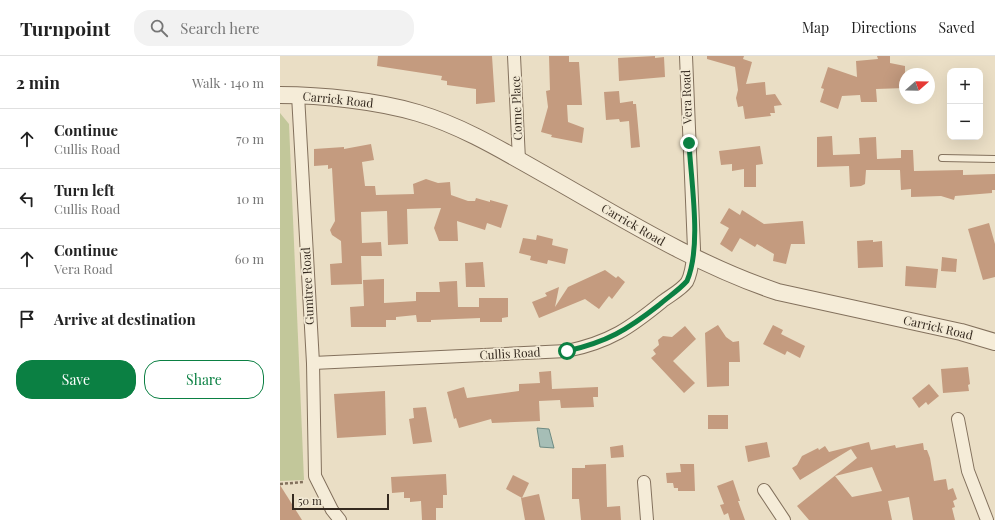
<!DOCTYPE html>
<html lang="en">
<head>
<meta charset="utf-8">
<style>
	body { margin:0; font-family:"Playfair Display",serif; background:#f2f2f2; color:#222 }
	.controls { position:absolute; right:12px; top:12px; display:grid; overflow:hidden; border-radius:8px; box-shadow:0 4px 16px #0002 }
	.controls button { width:36px; height:36px; display:grid; place-items:center; padding:0; border:0; border-bottom:1px solid #e0e0e0; background:#fff; color:#222; font:20px sans-serif }
	.compass { position:absolute; left:619px; top:12px; width:36px; height:36px; border-radius:50%; background:#fff; box-shadow:0 4px 16px #0002; rotate:70deg }
	.scale { position:absolute; left:12px; bottom:10px; width:97px; box-sizing:border-box; padding-left:4px; border:2px solid #34291f; border-top:0; font-size:11px; line-height:14px; white-space:nowrap; color:#34291f; -webkit-text-stroke:3px #f2e9d4; paint-order:stroke }
	.stop { position:absolute; width:12px; height:12px; margin:-9px; border:3px solid #0b8043; border-radius:50%; background:#fff }
	.stop.end { background:#0b8043; border-color:#fff; box-shadow:0 1px 4px #0008 }
	.list { margin:0; padding:0; list-style:none }
	h2 { display:flex; justify-content:space-between; align-items:center; height:52px; margin:0; padding:0 16px; font-size:17px }
	h2 small { font-size:13px; font-weight:400; color:#767676 }
	.list li { display:grid; grid-template-columns:26px 1fr auto; gap:12px; align-items:center; box-sizing:border-box; height:60px; padding:0 16px; border-top:1px solid #e0e0e0 }
	.list b { display:block; font-size:15px; white-space:nowrap }
	.list p { margin:0; font-size:13px; white-space:nowrap; color:#767676 }
	.list em { font-size:13px; font-style:normal; color:#767676 }
	.actions { display:flex; gap:8px; padding:12px 16px }
	.actions a { flex:1; padding:9px 0; border:1px solid #0b8043; border-radius:16px; text-align:center; font-size:14px; color:#0b8043 }
	.actions .main { background:#0b8043; color:#fff }
	.icon { flex:none; width:22px; height:22px; fill:none; stroke:currentColor; stroke-width:2; stroke-linecap:round; stroke-linejoin:round }
	.map { position:relative; flex:none; width:715px; height:464px; overflow:hidden }
	header { display:flex; align-items:center; gap:24px; box-sizing:border-box; height:56px; padding:0 20px; background:#fff; border-bottom:1px solid #e0e0e0 }
	header strong { font-size:19px }
	nav { display:flex; gap:22px; margin-inline-start:auto; font-size:14px }
	.search { width:280px; height:36px; background:#f2f2f2; display:flex; align-items:center; gap:10px; box-sizing:border-box; padding:0 14px; border-radius:16px; color:#767676; font-size:15px }
	main { display:flex }
	aside { flex:1; background:#fff }
	.map>svg:first-child { display:block }
	.green { fill:#c2c79a }
	.water { fill:#a6beb6; stroke:#6e8b83 }
	.building { fill:#c49b7f; fill-rule:evenodd }
	.lines { fill:none; stroke-linecap:round; stroke-linejoin:round }
	.service-casing { stroke:#83715d; stroke-width:8 }
	.minor-casing { stroke:#83715d; stroke-width:14 }
	.tertiary-casing { stroke:#83715d; stroke-width:18 }
	.path { stroke:#83715d; stroke-width:2.5; stroke-dasharray:3 2; stroke-linecap:butt }
	.service { stroke:#f5ecd8; stroke-width:6 }
	.minor { stroke:#f5ecd8; stroke-width:12 }
	.tertiary { stroke:#f5ecd8; stroke-width:16 }
	.route { stroke:#0b8043; stroke-width:5 }
	.labels { text-anchor:middle; stroke-width:3.5; stroke-linejoin:round; paint-order:stroke }
	.street-label { font-size:12px; fill:#34291f; stroke:#f2e9d4 }
</style>
</head>
<body>
<header>
<strong>Turnpoint</strong>
<div class="search"><svg class="icon" aria-label="search" viewBox="0 0 24 24"><circle cx="10" cy="10" r="6"/><path d="M15 15l6 6"/></svg>Search here</div>
<nav><a>Map</a><a>Directions</a><a>Saved</a></nav>
</header>
<main>
<aside>
<h2>2 min<small>Walk · 140 m</small></h2>
<ul class="list">
<li><svg class="icon" aria-label="ahead" viewBox="0 0 24 24"><path d="M12 20V5M6 11l6-6 6 6"/></svg><div><b>Continue</b><p>Cullis Road</p></div><em>70 m</em></li>
<li><svg class="icon" aria-label="left" viewBox="0 0 24 24"><path d="M17 20v-9H6M10 6l-5 5 5 5"/></svg><div><b>Turn left</b><p>Cullis Road</p></div><em>10 m</em></li>
<li><svg class="icon" aria-label="ahead" viewBox="0 0 24 24"><path d="M12 20V5M6 11l6-6 6 6"/></svg><div><b>Continue</b><p>Vera Road</p></div><em>60 m</em></li>
<li><svg class="icon" aria-label="arrive" viewBox="0 0 24 24"><path d="M6 21V4h12l-3 4 3 4H6"/></svg><div><b>Arrive at destination</b></div></li>
</ul>
<div class="actions"><a class="main">Save</a><a>Share</a></div>
</aside>
<div class="map">
<svg width="715" height="464" viewBox="0 0 715 464">
	<rect width="100%" height="100%" fill="#eadec5"/>
	<polygon class="green" points="0,57 9,68 24,424 0,425"/>
	<polygon class="water" points="257,372 269,373 274,392 260,391"/>
	<g class="building">
		<polygon points="98,0 212,0 215,46 196,48 196,33 167,29 167,25 161,24 162,20 97,10"/>
		<polygon points="269,0 289,0 289,6 299,6 302,49 287,49 288,66 304,72 302,87 271,81 272,79 261,76 268,51 266,35 270,34"/>
		<polygon points="375,0 375,2 384,1 385,21 339,25 338,2"/>
		<polygon points="427,0 464,0 463,3 472,6 466,28 485,26 486,39 495,38 502,49 494,50 495,57 490,57 491,60 465,63 463,50 458,51 456,42 458,34 455,11 427,3"/>
		<polygon points="597,0 610,0 610,7 625,10 625,32 596,33 597,46 581,46 580,39 562,40 558,53 540,46 544,33 541,32 548,11 577,21 576,5 598,3"/>
		<polygon points="339,35 340,47 353,45 353,48 356,48 360,91 351,92 349,65 340,66 339,63 326,64 324,36"/>
		<polygon points="552,80 553,99 580,98 579,82 596,81 597,103 621,102 621,94 633,94 634,115 683,114 683,119 715,118 715,134 712,134 712,137 675,140 674,144 661,140 631,141 631,133 621,134 620,114 586,114 585,128 581,130 570,131 569,110 537,111 537,81"/>
		<polygon points="91,88 94,104 82,106 85,130 95,130 96,139 134,138 133,128 146,123 158,127 170,126 171,139 188,145 195,145 196,142 210,146 210,144 228,149 221,172 207,167 205,174 177,165 178,185 159,185 154,172 161,152 127,153 128,188 108,189 107,155 81,156 82,187 101,186 102,200 81,200 82,228 51,229 50,208 62,207 61,185 52,179 50,174 55,165 52,112 48,113 48,109 34,110 34,93 64,91 64,93"/>
		<polygon points="480,90 483,108 476,109 476,131 464,131 464,113 452,115 452,108 441,109 439,95"/>
		<polygon points="449,152 460,159 462,154 484,168 523,165 525,188 511,188 506,208 493,205 494,198 477,188 475,191 460,182 452,196 440,188 449,172 440,167"/>
		<polygon points="709,167 715,188 715,221 703,224 688,173"/>
		<polygon points="257,179 273,183 272,189 288,193 285,208 268,204 267,208 250,204 251,200 239,197 243,182 256,184"/>
		<polygon points="593,184 593,186 602,185 603,211 578,212 577,185"/>
		<polygon points="662,201 677,203 676,216 661,215"/>
		<polygon points="203,206 205,231 186,231 185,207"/>
		<polygon points="626,210 658,213 656,232 625,230"/>
		<polygon points="325,214 336,222 338,220 345,226 332,243 329,240 319,253 305,243 259,262 252,246 267,240 265,237 279,231 275,251 288,231"/>
		<polygon points="104,223 104,247 136,245 136,236 160,236 159,226 177,225 178,251 199,251 199,242 228,242 228,261 222,262 222,266 200,266 200,262 151,264 151,266 137,266 136,259 116,261 116,264 106,264 106,271 71,271 70,251 84,250 83,224"/>
		<polygon points="438,269 446,281 453,286 459,285 460,306 449,306 449,330 427,331 425,277"/>
		<polygon points="493,269 503,274 501,278 525,290 520,302 507,295 505,299 483,288"/>
		<polygon points="405,270 416,283 393,305 415,327 404,337 371,302 376,298 373,294 379,289 378,284 383,280 392,281"/>
		<polygon points="688,311 690,328 688,329 689,335 663,337 661,313"/>
		<polygon points="271,315 272,333 318,331 318,341 313,341 314,351 281,352 280,344 259,345 260,365 212,367 211,363 179,372 176,362 174,363 167,336 184,331 187,342 239,335 239,328 260,327 259,316"/>
		<polygon points="649,328 659,340 648,349 646,346 639,352 632,342"/>
		<polygon points="105,335 106,379 57,382 54,338"/>
		<polygon points="146,351 152,386 133,388 129,363 134,362 133,352"/>
		<rect x="428" y="359" width="20" height="14"/>
		<polygon points="487,386 490,401 468,406 465,390"/>
		<path d="M 589,386 L 591,394 L 615,389 L 616,392 L 643,387 L 644,394 L 647,394 L 650,402 L 654,425 L 666,423 L 668,434 L 673,432 L 677,443 L 673,445 L 675,451 L 672,452 L 675,464 L 633,464 L 629,441 L 608,445 L 612,464 L 529,464 L 517,450 L 577,402 L 571,393 L 520,424 L 512,412 L 517,409 L 522,400 L 538,392 L 539,394 L 545,390 L 549,396 ZM 592,411 L 602,435 L 572,441 L 555,420 Z"/>
		<polygon points="343,389 344,401 331,402 330,391"/>
		<polygon points="326,408 327,451 340,450 341,464 301,464 299,443 292,443 292,412 305,412 305,409"/>
		<polygon points="400,408 414,408 415,435 398,435 398,432 394,432 393,427 387,427 386,417 401,416"/>
		<polygon points="166,418 167,439 163,439 163,452 156,452 156,464 142,464 141,445 130,446 130,442 124,442 124,436 112,437 111,421"/>
		<polygon points="233,419 249,427 242,442 226,433"/>
		<polygon points="453,424 460,445 458,445 465,464 450,464 448,457 444,459 440,449 444,448 437,430"/>
		<polygon points="0,429 22,464 0,464"/>
		<polygon points="259,438 265,464 245,464 241,442"/>
	</g>
	<g class="lines">
		<g class="service-casing">
			<polyline id="service" points="662,102 715,103"/>
		</g>
		<g class="minor-casing">
			<g id="minor">
				<polyline points="234,0 239,104"/>
				<polyline points="18,39 33,307 35,420 52,454 60,464"/>
				<path d="M 33,307 L 287,295 C 330,286 350,272 383,245 C 391,239 401,234 407,226 C 412,217 413,203 414,193 L 406,0"/>
				<polyline points="678,363 688,415 707,464"/>
				<polyline points="364,426 367,464"/>
				<polyline points="484,434 504,464"/>
			</g>
		</g>
		<g class="tertiary-casing">
			<path id="tertiary" d="M 0,39 C 42,39 98,45 138,57 C 185,71 228,98 271,122 C 345,164 417,209 498,236 L 681,276 L 715,286"/>
		</g>
		<polyline class="path" points="0,428 24,426"/>
		<use href="#service" class="service"/>
		<use href="#minor" class="minor"/>
		<use href="#tertiary" class="tertiary"/>
	</g>
	<g class="lines">
		<path class="route" d="M 287,295 C 327,286 347,274 379,249 C 388,241 399,234 407,225 C 422,190 411,126 409,87"/>
	</g>
	<g class="labels">
		<g class="street-label">
			<text transform="translate(407 41) rotate(-92)" y="4">Vera Road</text>
			<text transform="translate(58 44) rotate(6)" y="4">Carrick Road</text>
			<text transform="translate(237 52) rotate(-92)" y="4">Corne Place</text>
			<text transform="translate(353 169) rotate(30)" y="4">Carrick Road</text>
			<text transform="translate(28 230) rotate(-93)" y="4">Gumtree Road</text>
			<text transform="translate(658 272) rotate(13)" y="4">Carrick Road</text>
			<text transform="translate(230 298) rotate(-3)" y="4">Cullis Road</text>
		</g>
	</g>
</svg>
<div class="controls">
<button>+</button>
<button>−</button>
</div>
<svg class="compass" viewBox="-18 -18 36 36"><path d="M0-13l5 13h-10z" fill="#e53935"/><path d="M0 13l5-13h-10z" fill="#767676"/></svg>
<div class="scale">50 m</div>
<div class="stop" style="left:287px;top:295px"></div>
<div class="stop end" style="left:409px;top:87px"></div>
</div>
</main>
</body>
</html>
